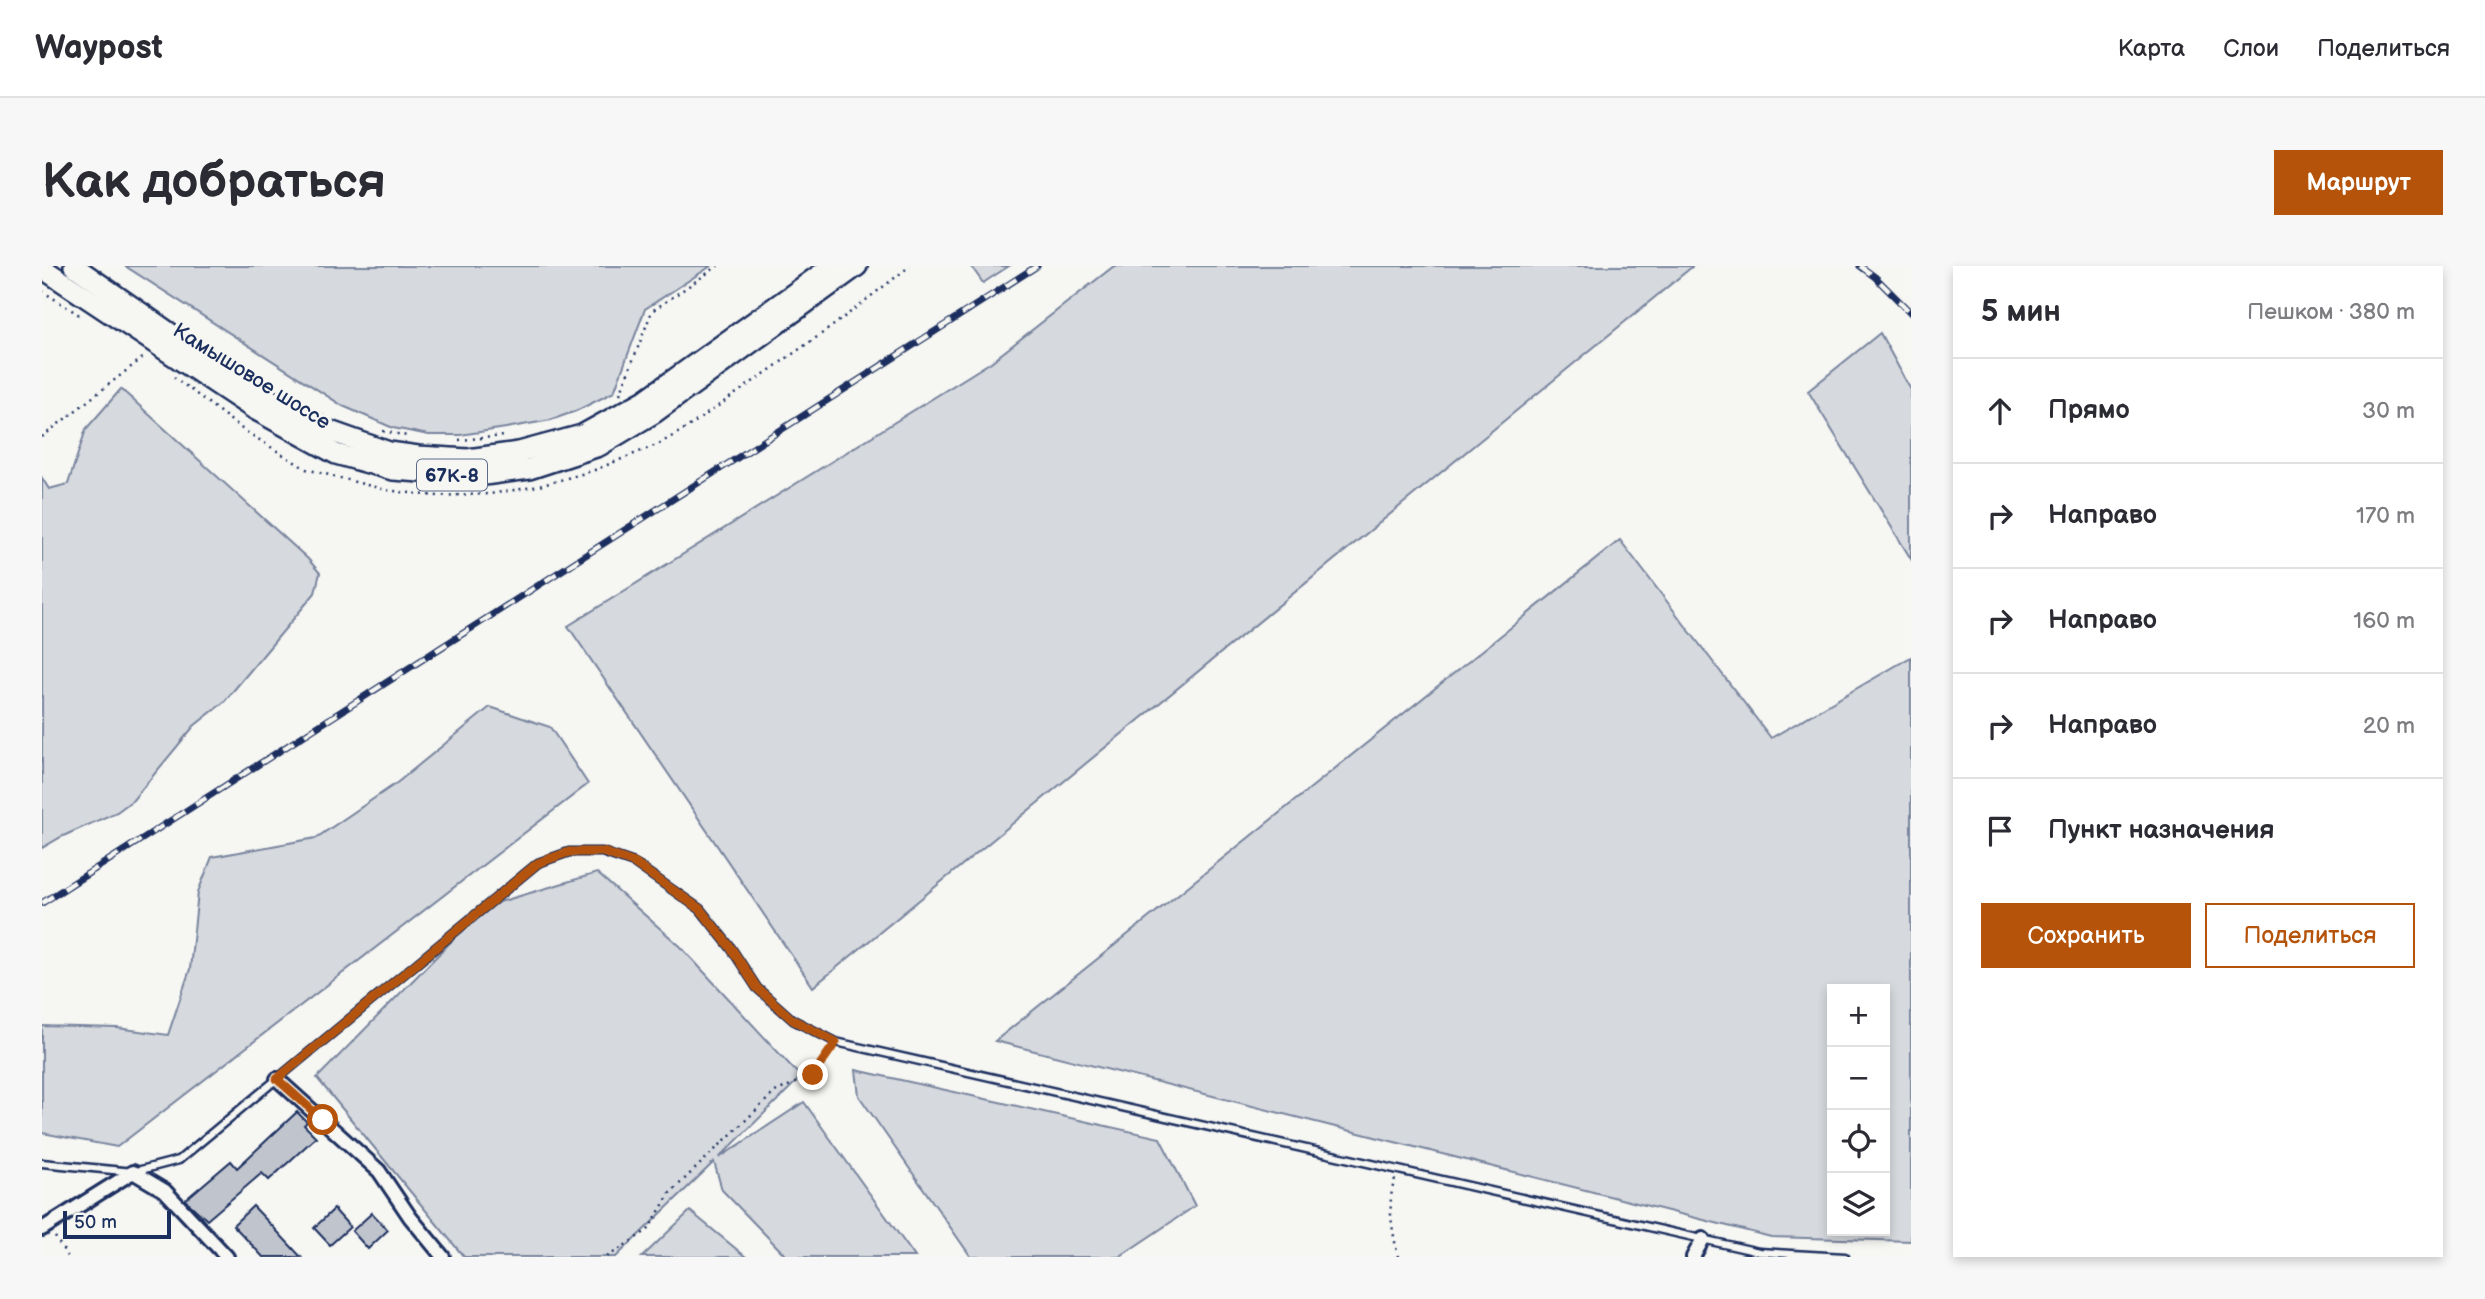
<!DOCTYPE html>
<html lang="ru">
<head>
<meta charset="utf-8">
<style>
	body { margin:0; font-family:"Balsamiq Sans",sans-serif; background:#f7f7f7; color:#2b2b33 }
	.controls { position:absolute; right:21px; bottom:21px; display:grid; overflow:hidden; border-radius:0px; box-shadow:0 4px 10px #0003 }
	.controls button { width:63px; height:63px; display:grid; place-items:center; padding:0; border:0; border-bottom:2px solid #e1e1e2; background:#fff; color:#2b2b33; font:35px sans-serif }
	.scale { position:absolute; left:21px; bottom:18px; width:108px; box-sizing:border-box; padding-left:7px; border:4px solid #1b2f5e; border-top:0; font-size:19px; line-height:24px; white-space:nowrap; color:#1b2f5e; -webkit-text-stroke:5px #f6f6f2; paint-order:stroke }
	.stop { position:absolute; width:21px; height:21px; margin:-16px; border:5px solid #b45309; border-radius:50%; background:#fff }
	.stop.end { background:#b45309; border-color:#fff; box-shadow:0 2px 7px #0008 }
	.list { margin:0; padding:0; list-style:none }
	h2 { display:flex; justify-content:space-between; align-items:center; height:91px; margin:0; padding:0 28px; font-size:30px }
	h2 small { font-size:23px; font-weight:400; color:#7c7c81 }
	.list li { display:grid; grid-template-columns:46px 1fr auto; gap:21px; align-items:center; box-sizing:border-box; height:105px; padding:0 28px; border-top:2px solid #e1e1e2 }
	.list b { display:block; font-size:26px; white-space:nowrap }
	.list em { font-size:23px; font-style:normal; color:#7c7c81 }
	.actions { display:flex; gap:14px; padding:21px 28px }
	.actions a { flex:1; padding:16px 0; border:2px solid #b45309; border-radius:0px; text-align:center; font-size:24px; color:#b45309 }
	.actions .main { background:#b45309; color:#fff }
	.icon { flex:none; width:38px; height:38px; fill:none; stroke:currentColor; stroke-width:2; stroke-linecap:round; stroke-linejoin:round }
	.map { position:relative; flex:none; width:1869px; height:991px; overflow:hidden; border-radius:0px }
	header { display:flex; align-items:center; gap:42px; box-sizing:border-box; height:98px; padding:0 35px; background:#fff; border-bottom:2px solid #e1e1e2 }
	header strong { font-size:33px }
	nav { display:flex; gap:38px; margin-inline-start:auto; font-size:24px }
	.intro { display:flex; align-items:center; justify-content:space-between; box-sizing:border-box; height:168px; padding:0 42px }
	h1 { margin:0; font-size:49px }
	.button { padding:18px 32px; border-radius:0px; background:#b45309; color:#fff; font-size:24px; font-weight:700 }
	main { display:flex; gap:42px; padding:0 42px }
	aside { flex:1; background:#fff; border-radius:0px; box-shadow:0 4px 10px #0003 }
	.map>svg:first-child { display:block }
	.green { fill:#d6d9dd; stroke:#78849e; stroke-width:2; fill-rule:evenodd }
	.building { fill:#c0c4cd; stroke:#1b2f5e; stroke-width:2 }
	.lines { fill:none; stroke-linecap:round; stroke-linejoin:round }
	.service-casing { stroke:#1b2f5e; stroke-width:11 }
	.minor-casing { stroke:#1b2f5e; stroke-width:18 }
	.primary-casing { stroke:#1b2f5e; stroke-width:24 }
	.path { stroke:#1b2f5e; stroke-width:2.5; stroke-dasharray:2 5; stroke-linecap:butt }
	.service { stroke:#f6f6f2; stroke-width:6 }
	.minor { stroke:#f6f6f2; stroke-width:12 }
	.primary { stroke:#f6f6f2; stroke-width:19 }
	.rail-casing { stroke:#1b2f5e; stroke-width:7 }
	.rail { stroke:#f6f6f2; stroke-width:4.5; stroke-dasharray:13; stroke-linecap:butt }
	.route { stroke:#b45309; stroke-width:9 }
	.labels { text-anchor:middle; stroke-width:7; stroke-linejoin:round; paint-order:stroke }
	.shield { fill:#f6f6f2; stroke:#5d6b8a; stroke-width:2 }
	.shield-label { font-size:19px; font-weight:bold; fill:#1b2f5e }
	.street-label { font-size:21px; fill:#1b2f5e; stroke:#f6f6f2 }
</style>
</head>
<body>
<header>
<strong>Waypost</strong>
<nav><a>Карта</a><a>Слои</a><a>Поделиться</a></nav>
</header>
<div class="intro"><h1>Как добраться</h1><a class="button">Маршрут</a></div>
<main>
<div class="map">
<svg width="1869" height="991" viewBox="0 0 1869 991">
	<rect width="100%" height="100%" fill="#f6f6f2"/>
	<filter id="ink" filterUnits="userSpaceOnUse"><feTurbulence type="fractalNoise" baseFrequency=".0143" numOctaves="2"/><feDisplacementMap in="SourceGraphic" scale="14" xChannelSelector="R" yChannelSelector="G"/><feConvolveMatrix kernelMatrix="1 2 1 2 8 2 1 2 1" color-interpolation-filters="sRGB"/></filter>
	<g filter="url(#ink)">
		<g class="green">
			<polygon points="83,0 669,0 603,43 572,126 534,145 509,154 464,162 418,169 387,169 351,162 301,140"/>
			<polygon points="929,0 967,0 941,17"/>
			<polygon points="1072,0 1651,0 771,721 526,360 949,96"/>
			<polygon points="1838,67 1869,124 1869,293 1766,125"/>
			<polygon points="79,123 266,293 278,307 273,327 182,436 152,460 91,534 75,546 19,571 0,582 0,212 7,223 26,218 44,163"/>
			<path d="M 1578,274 L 1729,472 L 1869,391 L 1869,975 L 1729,971 L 953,775 ZM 1790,723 L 1843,723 L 1843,965 L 1790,965 Z"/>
			<polygon points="448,441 508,461 546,518 75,881 0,867 0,760 75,762 126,769 148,703 156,626 170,591 274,572 356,516"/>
			<polygon points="555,607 638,680 759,811 677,892 762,836 873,991 745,991 680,924 672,896 574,991 422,991 275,812 444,640"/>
			<polygon points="814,804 1118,872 1153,940 1077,991 929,991 817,830"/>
			<polygon points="648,945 704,991 600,991"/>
		</g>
		<g class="building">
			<polygon points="255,846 265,856 262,859 274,871 227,914 220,907 165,954 143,934 189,895 195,902"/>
			<polygon points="211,940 233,963 259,991 221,991 208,977 191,959"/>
			<polygon points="292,943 308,961 288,979 272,962"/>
			<polygon points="330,947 346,964 326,983 310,965"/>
		</g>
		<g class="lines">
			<g class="service-casing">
				<polyline id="service" points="0,897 91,906 137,894 496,597 527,586 560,586 592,597 658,643 689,682 715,722 751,754 794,776 1717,986 1803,991"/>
			</g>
			<g class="minor-casing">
				<g id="minor">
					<polyline points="235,813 337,905 368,951 401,991"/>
					<polyline points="0,963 91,906 123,925 185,991"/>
					<polyline points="1651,991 1661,973"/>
				</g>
			</g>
			<g class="primary-casing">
				<g id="primary">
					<polyline points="32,0 208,123 285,164 347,186 376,190 426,193 477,186 540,169 603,134 790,0"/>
					<polyline points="0,2 212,143 294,188 351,204 435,210 487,203 557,180 612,147 815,0"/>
				</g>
			</g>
			<g class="path">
				<polyline points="0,25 39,50"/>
				<polyline points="132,111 200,163 264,203 344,224 392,230 448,228 497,220 550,205 617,178 646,161 788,62 868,0"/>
				<polyline points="578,128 610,45 676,0"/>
				<polyline points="341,165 365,170"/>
				<polyline points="0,171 103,90"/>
				<polyline points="417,174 463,170"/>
				<path d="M 1353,913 C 1344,939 1351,965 1356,991"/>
				<polyline points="13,971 26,991"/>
				<polyline points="565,991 606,964 628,927 733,826 771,809 788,784"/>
			</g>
			<use href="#service" class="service"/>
			<use href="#minor" class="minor"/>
			<use href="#primary" class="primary"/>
			<g class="rail-casing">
				<g id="rail">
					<polyline points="1818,0 1833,11 1869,47"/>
					<polyline points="0,637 995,0"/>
				</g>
			</g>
			<use href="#rail" class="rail"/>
		</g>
	</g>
	<g class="lines" filter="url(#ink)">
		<polyline class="route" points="281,854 235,813 496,597 527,586 561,586 592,597 658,643 689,682 715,722 751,754 794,776 771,809"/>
	</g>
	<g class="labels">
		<rect class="shield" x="375" y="193.5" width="70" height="31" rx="5"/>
		<g class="shield-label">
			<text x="410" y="216">67К-8</text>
		</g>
		<g class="street-label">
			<text transform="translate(210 110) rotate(32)" y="7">Камышовое шоссе</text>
		</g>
	</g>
</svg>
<div class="controls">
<button>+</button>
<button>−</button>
<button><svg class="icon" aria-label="locate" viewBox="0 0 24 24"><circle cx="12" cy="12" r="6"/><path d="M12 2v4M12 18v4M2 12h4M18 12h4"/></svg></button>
<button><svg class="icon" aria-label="layers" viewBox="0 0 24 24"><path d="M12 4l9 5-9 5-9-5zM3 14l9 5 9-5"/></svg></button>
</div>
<div class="scale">50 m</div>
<div class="stop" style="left:281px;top:854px"></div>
<div class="stop end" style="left:771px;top:809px"></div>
</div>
<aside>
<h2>5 мин<small>Пешком · 380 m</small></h2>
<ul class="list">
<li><svg class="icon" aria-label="ahead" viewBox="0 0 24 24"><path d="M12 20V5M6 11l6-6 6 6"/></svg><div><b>Прямо</b></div><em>30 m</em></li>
<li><svg class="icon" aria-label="right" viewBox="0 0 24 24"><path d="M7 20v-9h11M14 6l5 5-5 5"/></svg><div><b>Направо</b></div><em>170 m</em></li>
<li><svg class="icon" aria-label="right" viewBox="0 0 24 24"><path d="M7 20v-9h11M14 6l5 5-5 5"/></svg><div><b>Направо</b></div><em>160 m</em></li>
<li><svg class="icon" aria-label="right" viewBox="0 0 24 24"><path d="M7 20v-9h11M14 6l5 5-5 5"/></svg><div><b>Направо</b></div><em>20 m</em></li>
<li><svg class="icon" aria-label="arrive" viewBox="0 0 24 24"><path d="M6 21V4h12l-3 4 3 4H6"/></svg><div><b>Пункт назначения</b></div></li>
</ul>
<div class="actions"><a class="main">Сохранить</a><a>Поделиться</a></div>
</aside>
</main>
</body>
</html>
